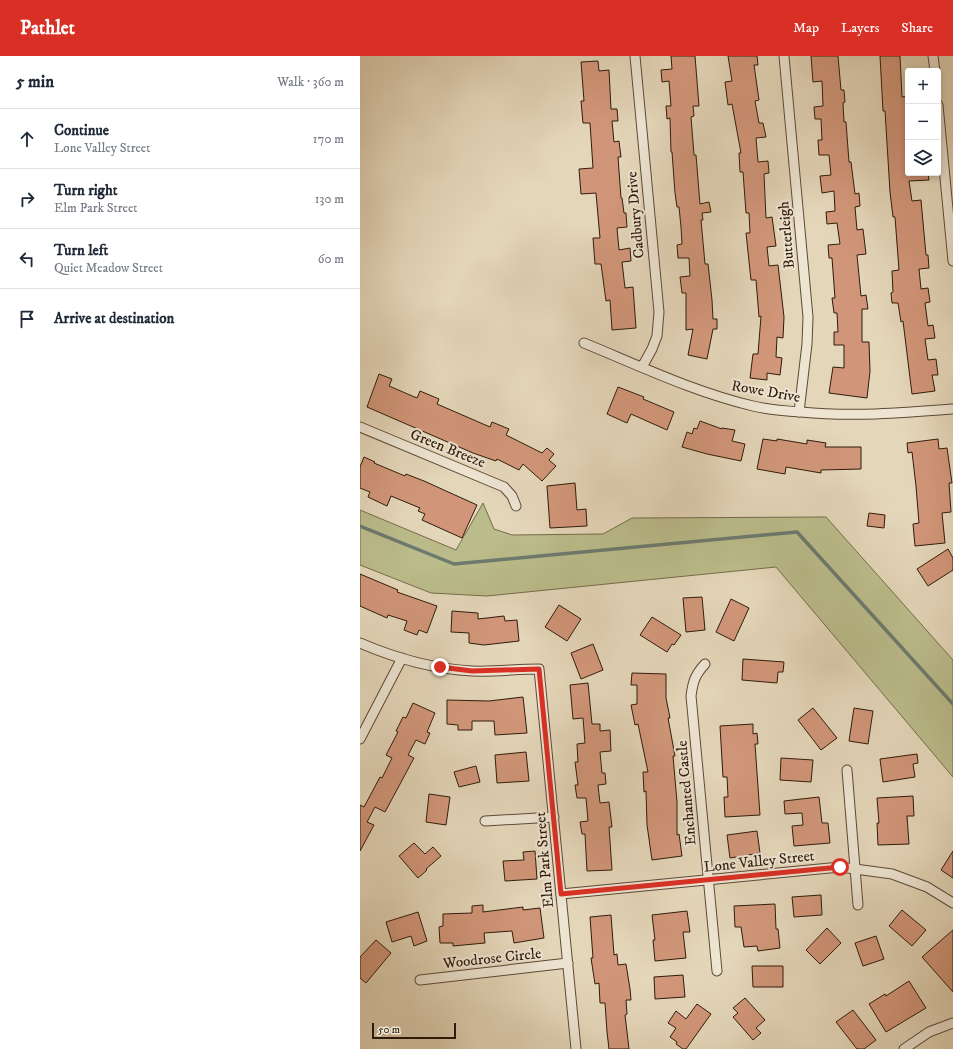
<!DOCTYPE html>
<html lang="en">
<head>
<meta charset="utf-8">
<style>
	body { margin:0; font-family:"IM FELL DW Pica",serif; background:#f2f2f3; color:#1f2937 }
	.controls { position:absolute; right:12px; top:12px; display:grid; overflow:hidden; border-radius:4px; box-shadow:0 2px 6px #0003 }
	.controls button { width:36px; height:36px; display:grid; place-items:center; padding:0; border:0; border-bottom:1px solid #e0e1e3; background:#fff; color:#1f2937; font:20px sans-serif }
	.scale { position:absolute; left:12px; bottom:10px; width:84px; box-sizing:border-box; padding-left:4px; border:2px solid #301b0b; border-top:0; font-size:11px; line-height:14px; white-space:nowrap; color:#301b0b; -webkit-text-stroke:3px #ede4d2; paint-order:stroke }
	.stop { position:absolute; width:12px; height:12px; margin:-9px; border:3px solid #d93025; border-radius:50%; background:#fff }
	.stop.end { background:#d93025; border-color:#fff; box-shadow:0 1px 4px #0008 }
	.list { margin:0; padding:0; list-style:none }
	h2 { display:flex; justify-content:space-between; align-items:center; height:52px; margin:0; padding:0 16px; font-size:17px }
	h2 small { font-size:13px; font-weight:400; color:#747a83 }
	.list li { display:grid; grid-template-columns:26px 1fr auto; gap:12px; align-items:center; box-sizing:border-box; height:60px; padding:0 16px; border-top:1px solid #e0e1e3 }
	.list b { display:block; font-size:15px; white-space:nowrap }
	.list p { margin:0; font-size:13px; white-space:nowrap; color:#747a83 }
	.list em { font-size:13px; font-style:normal; color:#747a83 }
	.icon { flex:none; width:22px; height:22px; fill:none; stroke:currentColor; stroke-width:2; stroke-linecap:round; stroke-linejoin:round }
	.map { position:relative; flex:none; width:593px; height:993px; overflow:hidden }
	header { display:flex; align-items:center; gap:24px; box-sizing:border-box; height:56px; padding:0 20px; background:#d93025; color:#fff }
	header strong { font-size:19px }
	nav { display:flex; gap:22px; margin-inline-start:auto; font-size:14px }
	main { display:flex }
	aside { flex:1; background:#fff }
	.map>svg:first-child { display:block }
	.green { fill:#bbbc8b; stroke:#766c4b }
	.lines { fill:none; stroke-linecap:round; stroke-linejoin:round }
	.stream { stroke:#6d7a6f; stroke-width:3.5 }
	.building { fill:#d19679; stroke:#301b0b }
	.street-casing { stroke:#5d4a36; stroke-width:11 }
	.street { stroke:#ede4d2; stroke-width:9 }
	.route { stroke:#d93025; stroke-width:5 }
	.labels { text-anchor:middle; stroke-width:4; stroke-linejoin:round; paint-order:stroke }
	.street-label { font-size:15px; fill:#301b0b; stroke:#ede4d2 }
</style>
</head>
<body>
<header>
<strong>Pathlet</strong>
<nav><a>Map</a><a>Layers</a><a>Share</a></nav>
</header>
<main>
<aside>
<h2>5 min<small>Walk · 360 m</small></h2>
<ul class="list">
<li><svg class="icon" aria-label="ahead" viewBox="0 0 24 24"><path d="M12 20V5M6 11l6-6 6 6"/></svg><div><b>Continue</b><p>Lone Valley Street</p></div><em>170 m</em></li>
<li><svg class="icon" aria-label="right" viewBox="0 0 24 24"><path d="M7 20v-9h11M14 6l5 5-5 5"/></svg><div><b>Turn right</b><p>Elm Park Street</p></div><em>130 m</em></li>
<li><svg class="icon" aria-label="left" viewBox="0 0 24 24"><path d="M17 20v-9H6M10 6l-5 5 5 5"/></svg><div><b>Turn left</b><p>Quiet Meadow Street</p></div><em>60 m</em></li>
<li><svg class="icon" aria-label="arrive" viewBox="0 0 24 24"><path d="M6 21V4h12l-3 4 3 4H6"/></svg><div><b>Arrive at destination</b></div></li>
</ul>
</aside>
<div class="map">
<svg width="593" height="993" viewBox="0 0 593 993">
	<rect width="100%" height="100%" fill="#e4d6b9"/>
	<filter id="stains"><feTurbulence type="fractalNoise" baseFrequency=".005" numOctaves="4"/><feColorMatrix values="0 0 0 0 .2 0 0 0 0 .09 0 0 0 0 .02 0 0 0 .5 -.17"/></filter>
	<radialGradient id="worn" r=".72"><stop offset=".6" stop-color="#630" stop-opacity="0"/><stop offset="1" stop-color="#630" stop-opacity=".3"/></radialGradient>
	<polygon class="green" points="123,447 134,473 152,479 243,478 272,462 466,461 593,604 593,721 416,511 127,540 71,537 0,509 0,454 96,494"/>
	<g class="lines">
		<polyline class="stream" points="0,470 94,508 437,476 593,648"/>
	</g>
	<g class="building">
		<polygon points="311,0 335,0 339,50 333,50 334,60 331,61 334,99 336,99 340,148 349,146 351,156 342,157 343,164 341,164 345,208 348,208 352,244 353,263 357,263 357,273 353,273 347,303 328,299 333,273 326,274 326,237 322,237 320,221 330,220 329,202 318,202 317,189 322,188 321,171 319,151 317,151 315,137 312,96 311,96 310,62 307,63 306,50 311,50 309,25 302,26 301,14 312,13"/>
		<polygon points="368,0 397,0 398,9 394,9 399,44 395,45 399,67 403,67 406,81 396,82 398,106 408,105 409,117 404,118 406,162 412,161 416,190 407,191 409,210 418,209 424,261 423,282 417,281 416,301 422,302 420,319 407,317 407,324 390,322 393,298 398,298 401,260 399,261 396,224 391,224 386,177 390,177 389,157 386,157 383,116 380,116 379,97 381,97 372,48 368,49 365,26 372,25"/>
		<polygon points="451,0 478,0 481,34 484,34 485,46 483,47 484,66 486,66 489,106 491,106 495,138 499,137 500,150 495,151 497,174 503,173 506,198 497,199 501,240 506,239 508,253 502,253 502,286 509,286 510,315 507,342 469,337 473,311 484,312 484,289 474,289 474,276 478,276 477,257 474,257 472,242 475,242 472,202 469,202 468,189 480,188 477,167 467,168 466,156 475,155 474,135 462,137 460,120 471,119 469,99 459,99 458,84 462,84 461,63 455,63 454,51 463,50 462,25 453,26"/>
		<polygon points="520,0 540,0 542,41 548,40 548,117 568,117 569,124 549,125 552,145 561,144 566,199 568,199 569,212 559,213 561,233 568,232 570,246 565,247 568,270 573,269 575,282 565,283 568,304 576,303 578,319 572,319 575,335 552,338 543,265 541,266 538,247 532,247 531,237 533,236 532,215 539,214 535,161 533,161 530,136 525,55 523,55"/>
		<polygon points="238,5 239,15 249,14 251,53 257,53 258,65 252,65 254,86 259,85 261,101 258,101 261,142 262,142 264,157 266,157 267,171 257,172 259,194 270,192 271,205 262,206 265,232 273,231 276,272 252,274 250,244 246,245 241,208 235,208 233,182 240,182 236,137 221,138 219,113 233,112 230,67 223,67 221,45 224,45 221,6"/>
		<polygon points="19,318 32,323 29,330 57,342 60,335 79,343 77,348 130,371 132,366 149,373 146,379 182,397 187,392 194,398 189,404 196,410 182,425 163,408 159,414 137,403 136,405 113,397 7,351"/>
		<polygon points="258,331 284,341 283,343 314,356 307,374 271,358 267,367 247,358"/>
		<polygon points="340,365 362,373 362,372 375,374 372,385 385,388 381,405 347,398 322,391 327,376 332,378 334,372 337,373"/>
		<polygon points="403,383 417,385 417,383 447,388 447,384 466,387 465,391 501,391 501,413 461,414 461,417 426,411 425,418 397,413"/>
		<polygon points="578,383 579,393 587,392 592,427 589,427 591,456 582,457 585,487 555,490 553,468 559,467 556,430 552,396 548,397 547,387"/>
		<polygon points="4,401 15,406 14,407 45,420 46,418 64,425 117,449 102,482 62,464 65,458 58,455 60,452 31,440 27,450 8,441 10,436 0,432 0,411"/>
		<polygon points="215,427 217,454 226,453 227,470 190,472 187,430"/>
		<polygon points="509,457 525,459 524,472 507,470"/>
		<polygon points="588,493 593,502 593,514 568,530 557,513"/>
		<polygon points="0,518 38,534 37,536 77,550 67,577 59,574 57,579 44,574 47,565 28,559 27,562 0,550"/>
		<polygon points="342,541 345,574 326,576 323,542"/>
		<polygon points="371,543 389,552 374,585 356,576"/>
		<polygon points="199,549 221,563 207,585 185,571"/>
		<polygon points="92,555 118,557 118,563 144,560 145,565 157,564 159,585 124,589 109,587 109,577 91,576"/>
		<polygon points="292,561 321,579 314,589 312,588 307,596 280,579"/>
		<polygon points="233,588 243,614 221,623 211,597"/>
		<polygon points="383,603 424,606 423,616 418,616 417,627 382,624"/>
		<polygon points="272,617 306,618 306,642 310,662 308,662 315,700 313,700 317,746 317,779 319,778 322,800 292,804 287,769 286,735 284,736 283,716 288,716 278,668 275,669 271,649 277,648 277,629 271,629"/>
		<polygon points="228,627 232,668 240,668 240,675 250,674 251,695 240,696 242,717 245,717 246,728 238,729 240,747 249,746 252,771 249,771 252,814 227,815 225,778 222,778 220,766 228,765 226,742 217,742 215,729 218,729 215,706 218,706 217,688 225,687 223,662 213,663 210,629"/>
		<polygon points="163,641 167,677 135,679 134,665 112,665 112,674 98,674 98,669 87,668 87,644 129,645"/>
		<polygon points="53,647 75,657 67,676 70,677 65,688 56,684 48,699 54,702 25,756 15,751 7,766 14,769 0,795 0,749 4,751 20,721 22,722 32,702 26,699 38,676 36,675 43,661 46,662"/>
		<polygon points="453,652 477,682 461,694 438,664"/>
		<polygon points="494,652 513,655 508,688 489,685"/>
		<polygon points="393,668 393,678 397,677 398,688 395,688 400,759 365,761 364,741 368,741 367,721 363,721 360,670"/>
		<polygon points="166,696 169,725 137,727 135,699"/>
		<polygon points="557,698 558,707 553,708 555,721 523,726 520,703"/>
		<polygon points="421,702 453,704 451,726 420,724"/>
		<polygon points="116,710 120,726 99,731 94,716"/>
		<polygon points="69,738 90,741 86,769 66,766"/>
		<polygon points="553,740 554,760 547,760 549,788 518,789 517,767 519,767 517,742"/>
		<polygon points="459,741 462,767 468,767 470,787 434,790 432,770 443,769 442,757 425,758 424,745"/>
		<polygon points="397,775 400,797 370,802 367,779"/>
		<polygon points="54,787 65,798 73,791 81,800 66,813 67,814 58,822 39,800"/>
		<polygon points="175,795 177,823 145,825 143,805 164,804 163,796"/>
		<polygon points="593,795 593,822 581,814"/>
		<polygon points="461,839 462,859 434,861 432,841"/>
		<polygon points="415,848 416,873 418,873 420,892 398,895 397,890 384,891 381,871 375,871 374,850"/>
		<polygon points="123,849 123,856 163,851 163,854 180,852 184,882 154,887 152,875 124,877 125,887 93,890 93,887 80,887 79,871 83,870 83,858 112,857 112,850"/>
		<polygon points="542,854 566,874 552,890 529,870"/>
		<polygon points="327,855 330,876 323,876 326,902 295,905 293,884 295,884 292,859"/>
		<polygon points="58,856 67,885 54,890 51,880 32,886 26,866"/>
		<polygon points="251,859 254,899 257,898 258,909 266,908 270,933 271,944 266,944 267,958 265,959 269,993 249,993 247,976 245,947 240,947 239,927 235,928 231,902 233,902 230,861"/>
		<polygon points="467,872 481,887 460,908 446,894"/>
		<polygon points="593,874 593,936 562,901"/>
		<polygon points="516,880 524,903 503,910 495,887"/>
		<polygon points="16,884 31,897 6,927 0,922 0,901"/>
		<polygon points="392,910 423,910 423,931 393,931"/>
		<polygon points="323,919 325,941 295,943 294,921"/>
		<polygon points="549,925 566,952 526,976 509,948 525,938 526,940"/>
		<polygon points="385,942 405,964 396,972 401,977 393,984 373,961 378,957 373,952"/>
		<polygon points="337,948 351,958 326,993 323,993 316,988 317,986 310,981 316,972 308,967 316,955 326,963"/>
		<polygon points="493,954 516,984 504,993 497,993 476,966"/>
	</g>
	<g class="lines">
		<g class="street-casing">
			<g id="street">
				<polyline points="275,0 299,256 297,280 292,293 282,311"/>
				<polyline points="424,0 448,261 447,288 439,356"/>
				<polyline points="573,0 575,15"/>
				<polyline points="578,49 593,205"/>
				<path d="M 224,287 C 280,310 334,336 393,350 C 409,354 425,355 441,356 C 492,361 542,357 593,353"/>
				<polyline points="0,371 144,431 152,440 156,450"/>
				<path d="M 0,587 C 35,602 74,613 112,615 C 134,616 157,613 179,613 L 216,993"/>
				<path d="M 345,608 C 335,619 333,625 331,640 L 357,915"/>
				<polyline points="0,683 42,602"/>
				<polyline points="487,714 498,849"/>
				<polyline points="125,765 194,761"/>
				<polyline points="201,838 480,811 532,818 567,831 593,847"/>
				<polyline points="60,924 208,907"/>
				<polyline points="544,993 569,976 593,967"/>
			</g>
		</g>
		<use href="#street" class="street"/>
	</g>
	<g class="lines">
		<polyline class="route" points="80,611 112,615 179,613 201,838 480,811"/>
	</g>
	<g class="labels">
		<g class="street-label">
			<text transform="translate(275 159) rotate(-95)" y="5">Cadbury Drive</text>
			<text transform="translate(426 179) rotate(-95)" y="5">Butterleigh</text>
			<text transform="translate(406 335) rotate(10)" y="5">Rowe Drive</text>
			<text transform="translate(88 392) rotate(22)" y="5">Green Breeze</text>
			<text transform="translate(326 737) rotate(-95)" y="5">Enchanted Castle</text>
			<text transform="translate(184 804) rotate(-95)" y="5">Elm Park Street</text>
			<text transform="translate(399 805) rotate(-6)" y="5">Lone Valley Street</text>
			<text transform="translate(132 902) rotate(-6)" y="5">Woodrose Circle</text>
		</g>
	</g>
	<rect width="100%" height="100%" filter="url(#stains)"/>
	<rect width="100%" height="100%" fill="url(#worn)"/>
</svg>
<div class="controls">
<button>+</button>
<button>−</button>
<button><svg class="icon" aria-label="layers" viewBox="0 0 24 24"><path d="M12 4l9 5-9 5-9-5zM3 14l9 5 9-5"/></svg></button>
</div>
<div class="scale">50 m</div>
<div class="stop" style="left:480px;top:811px"></div>
<div class="stop end" style="left:80px;top:611px"></div>
</div>
</main>
</body>
</html>
